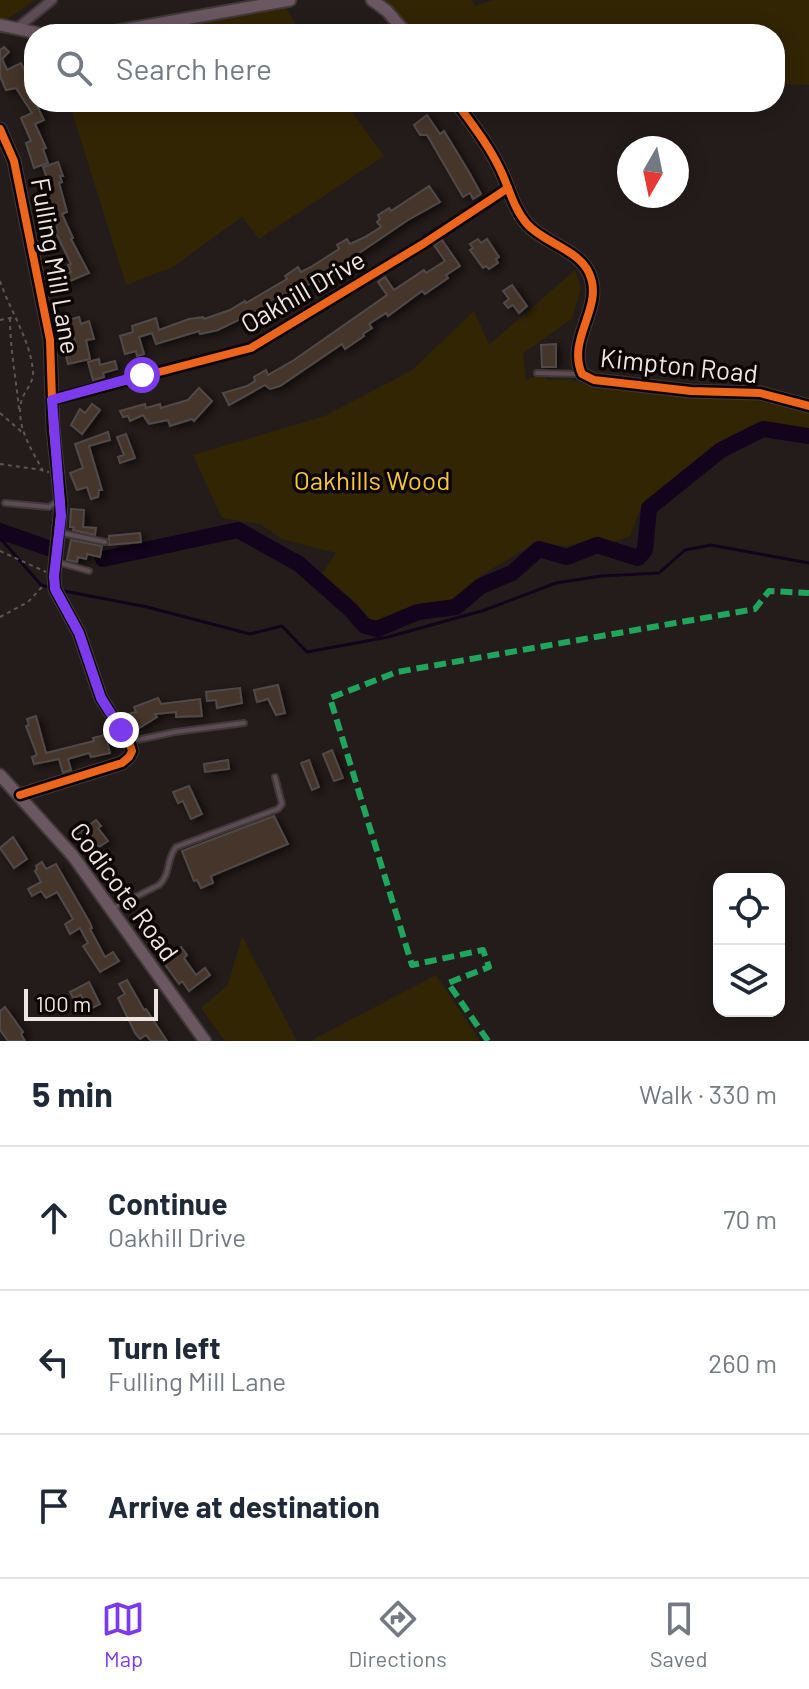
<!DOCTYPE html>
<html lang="en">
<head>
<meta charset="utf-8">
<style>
	body { margin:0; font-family:Barlow,sans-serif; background:#f2f2f3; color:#1f2937 }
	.controls { position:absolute; right:24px; bottom:24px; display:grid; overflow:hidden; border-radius:16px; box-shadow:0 4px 20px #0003 }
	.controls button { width:72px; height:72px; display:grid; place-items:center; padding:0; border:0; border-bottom:2px solid #e0e1e3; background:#fff; color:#1f2937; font:40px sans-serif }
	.compass { position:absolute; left:617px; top:136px; width:72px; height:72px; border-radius:50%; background:#fff; box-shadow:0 4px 20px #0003; rotate:189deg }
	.scale { position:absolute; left:24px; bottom:20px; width:134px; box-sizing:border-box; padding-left:8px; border:4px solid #f0e4e4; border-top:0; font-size:22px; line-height:28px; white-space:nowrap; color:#f0e4e4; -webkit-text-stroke:6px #0c0505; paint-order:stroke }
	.stop { position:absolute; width:24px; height:24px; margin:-18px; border:6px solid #7c3aed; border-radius:50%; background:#fff }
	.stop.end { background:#7c3aed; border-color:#fff; box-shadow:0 2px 8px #0008 }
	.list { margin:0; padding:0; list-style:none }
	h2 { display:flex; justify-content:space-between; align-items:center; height:104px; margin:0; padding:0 32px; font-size:34px }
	h2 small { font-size:26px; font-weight:400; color:#747a83 }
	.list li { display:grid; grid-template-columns:52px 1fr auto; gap:24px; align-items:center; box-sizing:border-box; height:144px; padding:0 32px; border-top:2px solid #e0e1e3 }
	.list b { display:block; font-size:30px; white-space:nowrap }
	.list p { margin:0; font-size:26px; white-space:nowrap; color:#747a83 }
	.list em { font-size:26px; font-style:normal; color:#747a83 }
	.icon { flex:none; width:44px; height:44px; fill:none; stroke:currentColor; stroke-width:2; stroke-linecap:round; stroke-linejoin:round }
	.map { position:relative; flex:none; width:809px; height:1041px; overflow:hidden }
	.search { position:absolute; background:#fff; box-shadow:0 4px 20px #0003; left:24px; right:24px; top:24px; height:88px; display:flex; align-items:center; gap:20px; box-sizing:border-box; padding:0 28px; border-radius:32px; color:#747a83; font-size:30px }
	.sheet { height:536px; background:#fff }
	nav { display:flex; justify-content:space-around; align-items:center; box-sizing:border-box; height:112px; border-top:2px solid #e0e1e3; background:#fff; font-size:22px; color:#747a83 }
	nav a { display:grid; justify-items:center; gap:4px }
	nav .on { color:#7c3aed }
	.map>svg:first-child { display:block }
	.green { fill:#322504 }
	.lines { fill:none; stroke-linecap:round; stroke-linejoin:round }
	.stream { stroke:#13031c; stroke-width:3 }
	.river { stroke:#13031c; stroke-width:16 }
	.building { fill:#44352a; stroke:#514a48; stroke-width:2; filter:url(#shadow) }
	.lane-casing { stroke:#403938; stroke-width:8 }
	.street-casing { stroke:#403938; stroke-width:12 }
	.secondary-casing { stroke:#403938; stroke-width:15 }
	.path { stroke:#605357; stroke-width:2; stroke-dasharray:4 4; stroke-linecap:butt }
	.lane { stroke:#5d4c55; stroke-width:4 }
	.street { stroke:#5d4c55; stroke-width:8 }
	.secondary { stroke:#6b5762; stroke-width:11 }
	.quiet { stroke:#20a55d; stroke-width:6; stroke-dasharray:12 6; stroke-linecap:butt }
	.cycleway-casing { stroke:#0c0505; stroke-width:13 }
	.cycleway { stroke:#eb651d; stroke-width:8 }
	.route { stroke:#7c3aed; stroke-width:10 }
	.labels { text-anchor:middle; stroke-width:7; stroke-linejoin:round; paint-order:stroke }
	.street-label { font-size:26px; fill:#f0e4e4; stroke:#0c0505 }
	.park-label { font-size:26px; fill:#f8c83a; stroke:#0c0505 }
</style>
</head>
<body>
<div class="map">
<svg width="809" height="1041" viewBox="0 0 809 1041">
	<defs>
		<filter id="shadow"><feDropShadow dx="4.5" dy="2.5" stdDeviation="4" flood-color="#0009"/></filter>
	</defs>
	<rect width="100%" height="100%" fill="#241c1b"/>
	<g class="green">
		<polygon points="0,0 35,0 6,20 0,20"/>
		<polygon points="378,0 472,0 475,6 493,0 809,0 809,85 775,84 775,34 411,34"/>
		<polygon points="284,4 301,34 121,34"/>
		<polygon points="69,102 345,102 384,156 259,239 242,217 173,267 126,285"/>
		<path d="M 575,270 L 581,288 L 572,319 L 523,353 L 526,380 L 544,373 L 546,380 L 570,379 L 583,384 L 695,397 L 758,397 L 809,411 L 809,431 C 792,430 770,422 753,427 C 726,435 663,486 643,508 C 636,515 634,527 630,536 L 613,542 L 591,539 L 568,546 L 534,544 L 485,573 L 449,601 L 421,606 L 376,624 L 368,620 L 320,577 L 336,553 L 282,539 L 260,524 L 222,518 L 193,455 L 325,416 L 412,370 L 474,311 L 489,345 Z"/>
		<polygon points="242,936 297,1041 225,1041 201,1008 228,985"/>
		<polygon points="436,975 480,1041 310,1041"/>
	</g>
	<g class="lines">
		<g class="stream">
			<polyline points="0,538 41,585 52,588"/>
			<polyline points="59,590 147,607 250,634 282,626 307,652 388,637 485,610 556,583 601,576 659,573 685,550 711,545 809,563"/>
		</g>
		<g class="river">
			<polyline points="0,531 51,549"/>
			<polyline points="103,559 238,530 299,564 351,610 365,626 377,629 418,612 456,607 481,586 512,573 539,549 567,557 597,545 638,558 645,550 649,508 721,450 763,429 809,436"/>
		</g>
	</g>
	<g class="building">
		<polygon points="4,47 9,52 2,59 7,70 21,63 29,79 25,81 44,120 35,124 46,148 43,149 48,163 34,168 26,143 31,141 21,118 32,113 16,88 6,90 0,76 0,50"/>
		<polygon points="427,115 440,134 444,131 469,172 481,194 473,199 470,193 463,197 427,135 420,135 414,125"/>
		<polygon points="58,162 63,176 60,176 62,182 59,183 67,212 62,214 73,238 71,239 89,273 61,285 58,277 71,272 68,265 71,264 55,231 57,230 55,225 59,223 48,194 52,192 43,167"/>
		<polygon points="429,186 440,202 408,220 337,268 340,272 332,277 330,275 313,286 311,283 305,287 303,284 266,309 265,307 218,330 200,334 199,331 156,344 152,333 139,337 144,354 137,356 136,351 125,354 120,336 133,332 132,326 156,318 159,330 189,319 203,317 204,319 230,310 245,301 246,303 287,279 285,276 298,267 301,272 311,267 339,249 337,245 347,239 350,244 365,237 381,227 377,222 380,219 378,215 389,208 391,211"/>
		<polygon points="478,239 481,243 487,239 499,257 496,259 498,263 489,269 486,266 483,268 470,250 473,248 470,244"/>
		<polygon points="442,240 460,266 446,275 448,278 425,294 422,291 388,316 386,313 369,324 372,328 363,334 364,336 345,349 342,344 280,386 270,389 265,385 229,405 223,393 247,386 255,381 254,377 266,370 268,375 294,360 387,295 378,282 385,277 394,290 424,270 426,273 445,261 434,245"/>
		<polygon points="512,285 527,306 519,313 513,305 508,308 504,303 509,299 503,291"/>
		<polygon points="56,304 58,323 79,317 81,324 89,321 94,339 86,340 90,359 68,364 66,356 70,355 69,348 77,346 70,328 57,331 52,305"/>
		<polygon points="556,344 556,367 542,367 541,345"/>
		<polygon points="99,359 100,365 115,361 117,369 103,373 104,377 93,380 88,362"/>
		<polygon points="199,388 212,401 194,421 192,419 170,426 168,420 149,424 143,415 130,421 128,416 123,417 120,411 145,404 146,408 160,404 161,408 188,400"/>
		<polygon points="92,404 100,410 82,434 71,425 80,409 85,413"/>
		<polygon points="108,432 110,440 89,446 102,490 99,490 98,497 91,499 87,487 77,490 70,473 83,468 75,444"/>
		<polygon points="126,434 135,458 120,463 118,457 124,455 117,437"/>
		<polygon points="71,509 84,510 83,527 96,528 95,535 73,530 74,527 70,527"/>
		<polygon points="140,533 141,542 109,545 109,536"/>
		<polygon points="71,540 102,546 100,557 87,554 86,559 78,557 77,562 67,560"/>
		<polygon points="278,685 285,713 276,715 268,699 257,702 254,690"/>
		<polygon points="240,688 242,703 217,708 216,700 207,701 206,692"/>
		<polygon points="158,698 161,704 200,699 202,716 176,717 176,712 155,714 157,717 136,730 129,714 136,712 134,707"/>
		<polygon points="36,716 46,753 94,741 93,738 105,735 110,753 91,757 89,753 68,759 71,770 63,773 59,759 34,764 32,757 37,755 26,726 29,725 27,719"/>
		<polygon points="332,750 343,778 334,781 323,754"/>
		<polygon points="228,760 229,769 205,772 204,764"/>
		<polygon points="309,760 319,787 312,790 301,763"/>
		<polygon points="189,786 202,814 191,819 183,801 178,803 173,792"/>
		<polygon points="274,816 288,844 211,876 213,883 201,888 197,880 194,881 182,851"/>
		<polygon points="96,820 101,826 98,828 108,841 99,847 92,837 80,845 74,836"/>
		<polygon points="13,837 27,859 14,868 0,848"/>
		<polygon points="42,862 46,869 56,864 90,923 92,928 90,929 105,957 113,952 119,961 100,972 83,946 88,943 80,928 70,934 65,924 73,919 57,892 46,898 41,891 32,896 28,889 41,882 35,871 37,869 36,866"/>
		<polygon points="181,947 187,955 184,958 196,975 205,968 210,975 189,991 182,981 179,984 162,960"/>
		<polygon points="127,980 144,1010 146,1009 167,1041 151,1041 146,1035 140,1039 135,1033 118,998 125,994 119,984"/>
		<polygon points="89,982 100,1004 88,1010 81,995 73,998 70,992"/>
		<polygon points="5,1007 23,1032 21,1034 25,1041 8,1041 0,1030 0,1011"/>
	</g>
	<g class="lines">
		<g class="lane-casing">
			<g id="lane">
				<polyline points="537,373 579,374"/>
				<polyline points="5,503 49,507 57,502"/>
				<polyline points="62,533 105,542"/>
				<polyline points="57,562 89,571"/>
				<polyline points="132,741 175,732 244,723"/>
				<path d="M 113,908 L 159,885 C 171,874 166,859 176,847 L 278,809 L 282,804 L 275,777"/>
			</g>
		</g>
		<g class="street-casing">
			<g id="street">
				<polyline points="16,29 52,0"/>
				<polyline points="52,400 251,348 423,244 508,188"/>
			</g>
		</g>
		<g class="secondary-casing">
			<g id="secondary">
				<polyline points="372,0 387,11 407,34"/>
				<polyline points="0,25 42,34"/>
				<polyline points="101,34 290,0"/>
				<path d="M 456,102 C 472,124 488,144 500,169 C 509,187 513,208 527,224 C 544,243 579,250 589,273 C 605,307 566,338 582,374 L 594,380 L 691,391 L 760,393 L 809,406"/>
				<polyline points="0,129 14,161 50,340 53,429 61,505 54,576 55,589 79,633 101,698 129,742 132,751 129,757 122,763 20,795"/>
				<polyline points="0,775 73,856 205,1041"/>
			</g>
		</g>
		<g class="path">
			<path d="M 0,281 C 10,311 30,339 33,371 C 34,382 26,389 22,399 C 14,424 32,450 43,471 L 49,472"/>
			<path d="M 10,318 C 10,349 16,378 19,409"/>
			<polyline points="0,320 15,317"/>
			<polyline points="0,413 23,433"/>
			<polyline points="0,464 42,470"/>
			<polyline points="0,551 46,572"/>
			<polyline points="0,617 28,602 44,585"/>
		</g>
		<use href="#lane" class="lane"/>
		<use href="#street" class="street"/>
		<use href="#secondary" class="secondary"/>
		<polyline class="quiet" points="488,1041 448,983 489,967 483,950 412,965 330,698 397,672 755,609 769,591 809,593"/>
		<g class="cycleway-casing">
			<g id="cycleway">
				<path d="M 456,102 C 472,124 488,144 500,169 C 509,187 513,208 527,224 C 544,243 579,250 589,273 C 605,307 566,338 582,374 L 594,380 L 691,391 L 760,393 L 809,406"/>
				<polyline points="0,129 14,161 50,340 53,429 61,505 54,576 55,589 79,633 101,698 129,742 132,751 129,757 122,763 20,795"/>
				<polyline points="52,400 251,348 423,244 508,188"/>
			</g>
		</g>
		<use href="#cycleway" class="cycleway"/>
	</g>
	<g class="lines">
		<polyline class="route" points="121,730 101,698 79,633 55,589 54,576 61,516 52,400 142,375"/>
	</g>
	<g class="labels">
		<g class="street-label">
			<text transform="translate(55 266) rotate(80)" y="9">Fulling Mill Lane</text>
			<text transform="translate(303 292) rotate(-30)" y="9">Oakhill Drive</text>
			<text transform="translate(679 366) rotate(6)" y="9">Kimpton Road</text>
			<text transform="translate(124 892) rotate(54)" y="9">Codicote Road</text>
		</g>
		<g class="park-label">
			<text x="372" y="490">Oakhills Wood</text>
		</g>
	</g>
</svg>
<div class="controls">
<button><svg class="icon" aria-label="locate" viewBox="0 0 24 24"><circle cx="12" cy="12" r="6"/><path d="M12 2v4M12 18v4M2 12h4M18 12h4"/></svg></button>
<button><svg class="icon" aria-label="layers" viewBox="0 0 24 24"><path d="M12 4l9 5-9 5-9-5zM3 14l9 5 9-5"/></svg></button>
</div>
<svg class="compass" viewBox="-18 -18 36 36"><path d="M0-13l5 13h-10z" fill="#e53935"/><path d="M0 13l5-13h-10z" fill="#747a83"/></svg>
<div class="scale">100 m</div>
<div class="stop" style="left:142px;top:375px"></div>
<div class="stop end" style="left:121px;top:730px"></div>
<div class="search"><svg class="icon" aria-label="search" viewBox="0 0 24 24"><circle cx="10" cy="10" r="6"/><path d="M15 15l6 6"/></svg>Search here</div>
</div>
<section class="sheet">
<h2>5 min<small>Walk · 330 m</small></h2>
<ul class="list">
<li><svg class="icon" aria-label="ahead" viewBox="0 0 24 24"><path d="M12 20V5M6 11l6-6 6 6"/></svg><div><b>Continue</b><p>Oakhill Drive</p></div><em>70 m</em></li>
<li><svg class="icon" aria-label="left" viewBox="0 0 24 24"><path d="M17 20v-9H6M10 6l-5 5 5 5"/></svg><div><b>Turn left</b><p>Fulling Mill Lane</p></div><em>260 m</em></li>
<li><svg class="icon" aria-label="arrive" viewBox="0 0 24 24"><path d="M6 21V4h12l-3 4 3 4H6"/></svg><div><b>Arrive at destination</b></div></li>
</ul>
</section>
<nav>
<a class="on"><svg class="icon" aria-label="map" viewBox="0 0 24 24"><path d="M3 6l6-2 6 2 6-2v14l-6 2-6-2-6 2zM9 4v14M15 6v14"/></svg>Map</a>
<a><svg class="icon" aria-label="directions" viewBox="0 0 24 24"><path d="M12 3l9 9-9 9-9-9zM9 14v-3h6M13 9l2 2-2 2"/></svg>Directions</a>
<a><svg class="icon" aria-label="saved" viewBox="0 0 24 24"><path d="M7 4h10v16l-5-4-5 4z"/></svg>Saved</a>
</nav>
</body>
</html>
